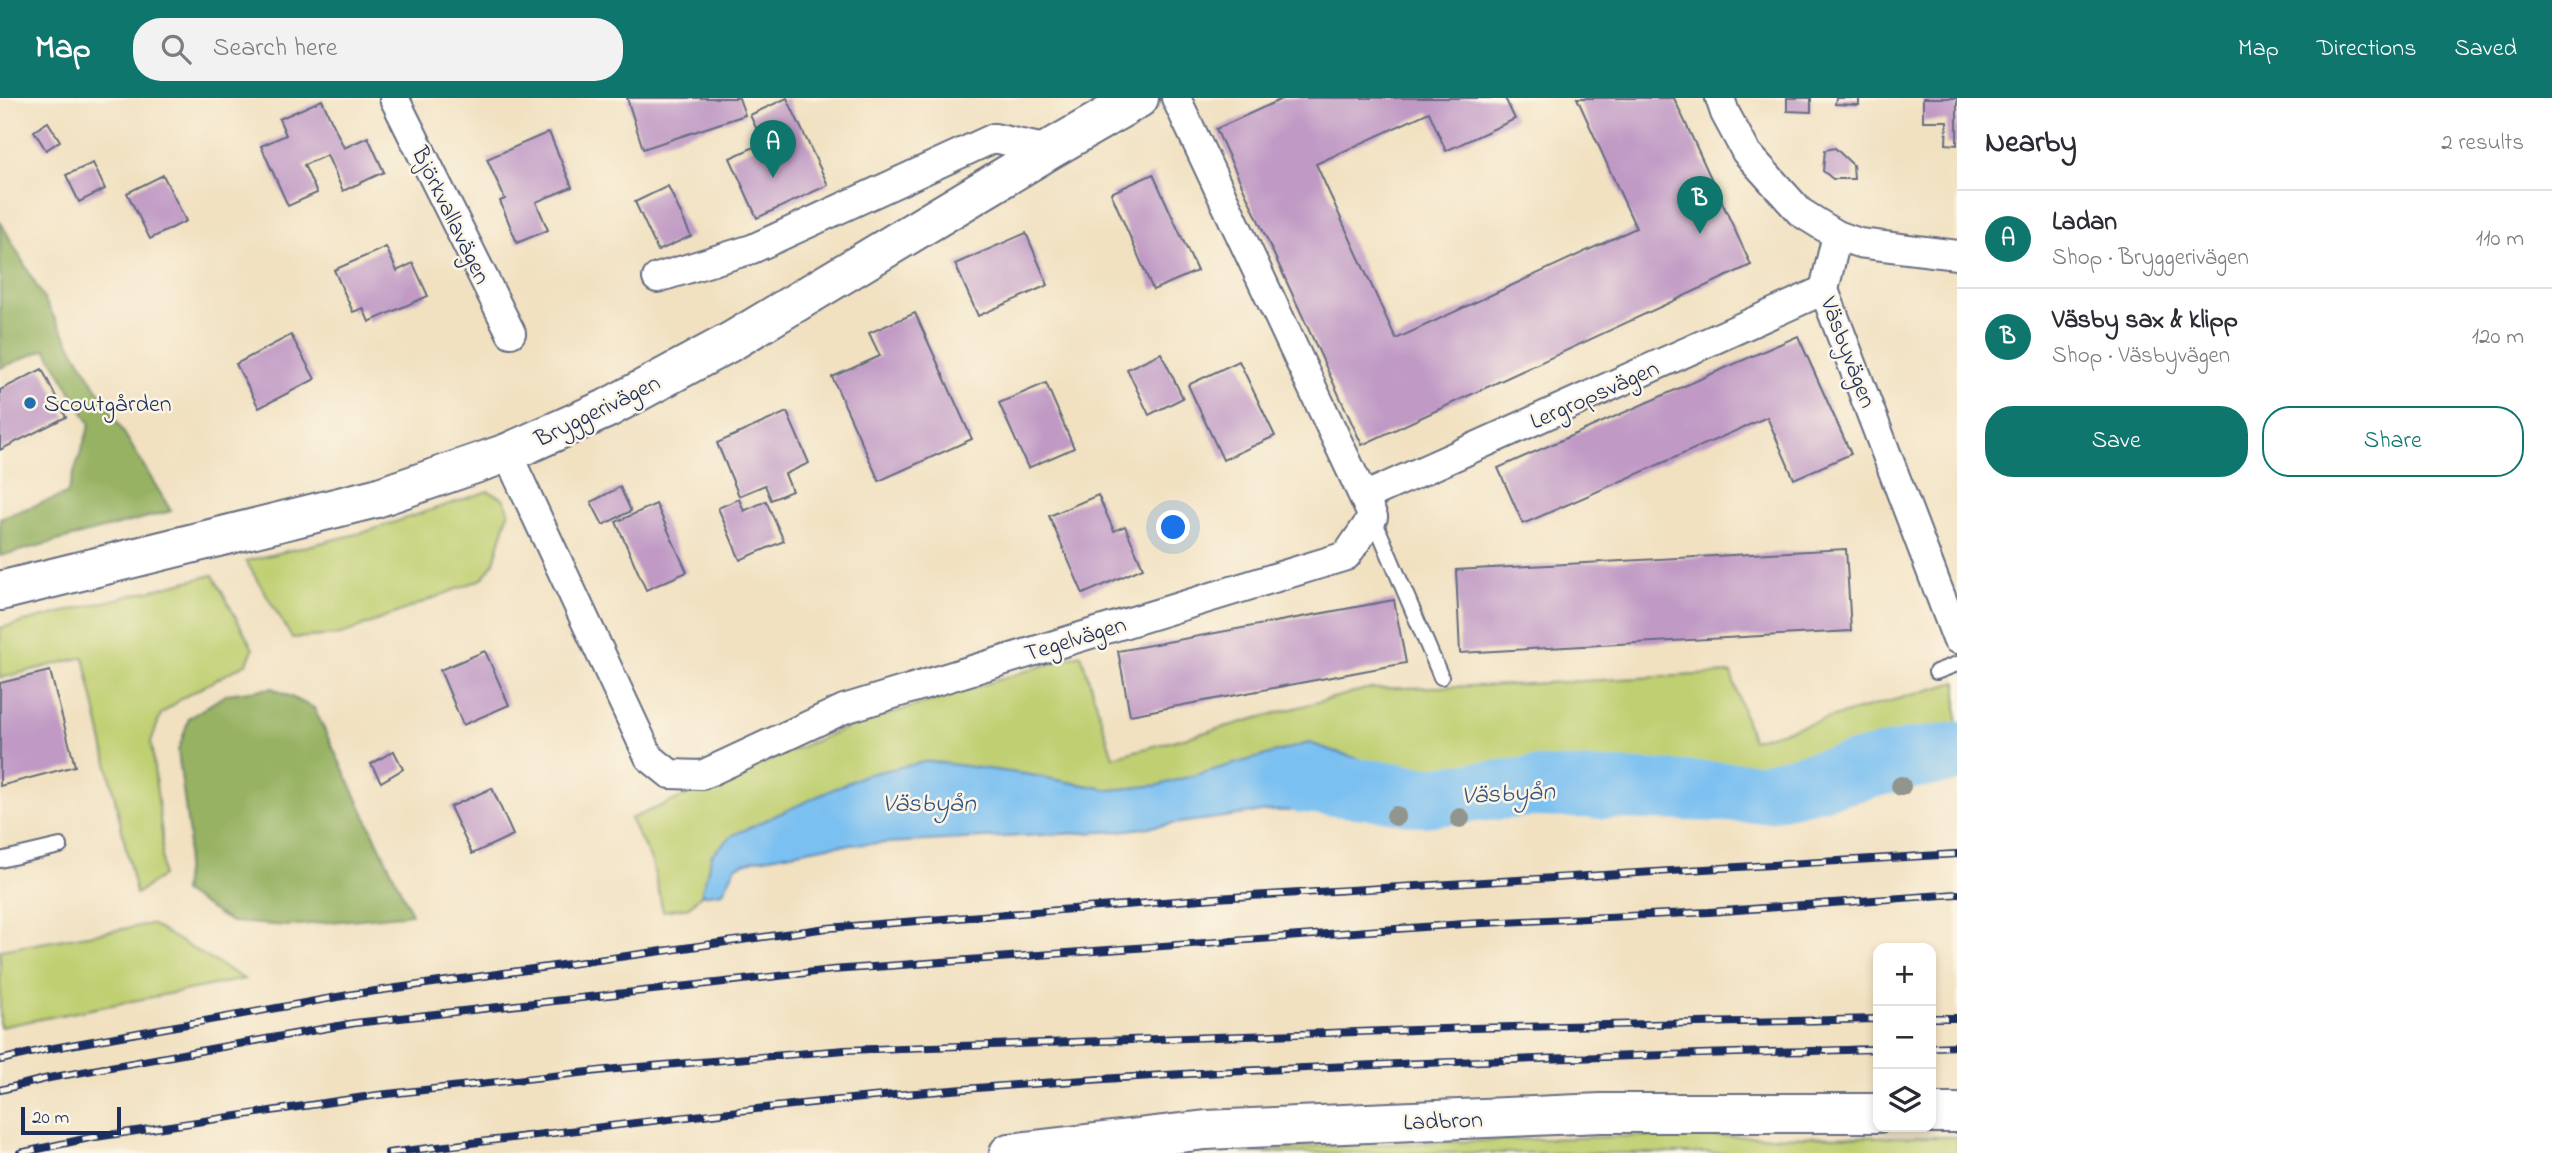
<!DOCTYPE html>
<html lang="en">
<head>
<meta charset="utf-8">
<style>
	body { margin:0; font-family:"Indie Flower",sans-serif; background:#f2f2f3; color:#2b2b33 }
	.controls { position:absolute; right:21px; bottom:21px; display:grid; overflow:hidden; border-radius:14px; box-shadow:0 4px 10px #0003 }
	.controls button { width:63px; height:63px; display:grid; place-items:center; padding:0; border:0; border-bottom:2px solid #e1e1e2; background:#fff; color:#2b2b33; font:35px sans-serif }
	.scale { position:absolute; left:21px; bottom:18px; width:100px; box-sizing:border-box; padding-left:7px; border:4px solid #1b2f5e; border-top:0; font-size:19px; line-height:24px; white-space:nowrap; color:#1b2f5e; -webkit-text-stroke:5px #fcf5e5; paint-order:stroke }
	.you { position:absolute; left:1174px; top:430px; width:24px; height:24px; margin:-18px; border:5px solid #fff; border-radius:50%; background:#1a73e8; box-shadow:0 0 0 10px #1a73e833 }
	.badge { display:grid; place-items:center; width:46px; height:46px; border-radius:50%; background:#0f766e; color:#fff; font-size:23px; font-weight:700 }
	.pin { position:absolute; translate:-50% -58px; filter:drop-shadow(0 2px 4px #0008) }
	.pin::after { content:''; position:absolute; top:37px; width:24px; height:21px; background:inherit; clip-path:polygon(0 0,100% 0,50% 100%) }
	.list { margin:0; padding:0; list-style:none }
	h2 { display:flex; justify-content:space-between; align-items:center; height:91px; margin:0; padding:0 28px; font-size:30px }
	h2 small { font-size:23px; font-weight:400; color:#7c7c81 }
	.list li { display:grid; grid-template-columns:46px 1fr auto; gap:21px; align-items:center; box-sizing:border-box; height:98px; padding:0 28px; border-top:2px solid #e1e1e2 }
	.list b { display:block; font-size:26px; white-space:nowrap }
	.list p { margin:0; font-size:23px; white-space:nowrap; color:#7c7c81 }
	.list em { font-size:23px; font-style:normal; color:#7c7c81 }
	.actions { display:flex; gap:14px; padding:21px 28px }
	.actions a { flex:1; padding:16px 0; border:2px solid #0f766e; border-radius:28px; text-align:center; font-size:24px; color:#0f766e }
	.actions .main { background:#0f766e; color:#fff }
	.icon { flex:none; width:38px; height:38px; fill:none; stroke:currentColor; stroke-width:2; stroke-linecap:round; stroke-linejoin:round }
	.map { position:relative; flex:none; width:1957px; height:1055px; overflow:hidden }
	header { display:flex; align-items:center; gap:42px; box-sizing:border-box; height:98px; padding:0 35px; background:#0f766e; color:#fff }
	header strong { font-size:33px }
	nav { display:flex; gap:38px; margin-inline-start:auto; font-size:24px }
	.search { width:490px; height:63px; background:#f2f2f3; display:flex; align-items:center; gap:18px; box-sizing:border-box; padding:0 24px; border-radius:28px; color:#7c7c81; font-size:26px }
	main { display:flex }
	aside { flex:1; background:#fff }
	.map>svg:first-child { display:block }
	.green { fill:#bfcf71; stroke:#6d7f68; stroke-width:2 }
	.forest { fill:#97b263; stroke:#597060; stroke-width:2 }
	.water { fill:#7ac0f1; stroke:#4a78a8; stroke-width:2 }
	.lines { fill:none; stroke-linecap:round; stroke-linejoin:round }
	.river { stroke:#7ac0f1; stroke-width:60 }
	.building { fill:#c09ac5 }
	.lane-casing { stroke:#666d81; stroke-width:18 }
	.street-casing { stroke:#666d81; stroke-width:32 }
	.secondary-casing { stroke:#666d81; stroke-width:42 }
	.lane { stroke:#fff; stroke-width:14 }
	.street { stroke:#fff; stroke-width:28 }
	.secondary { stroke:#fff; stroke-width:38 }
	.rail-casing { stroke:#1b2f5e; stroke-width:8 }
	.rail { stroke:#fcf5e5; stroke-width:5; stroke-dasharray:16; stroke-linecap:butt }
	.tree { fill:#92958d }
	.poi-dot { fill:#1f6fb2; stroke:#fcf5e5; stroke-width:2.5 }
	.labels { text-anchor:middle; stroke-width:5; stroke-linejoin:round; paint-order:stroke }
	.street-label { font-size:24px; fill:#1b2f5e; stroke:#fcf5e5 }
	.poi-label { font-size:24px; fill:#1b2f5e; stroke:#fcf5e5; text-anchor:start }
	.water-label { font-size:26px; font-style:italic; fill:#335383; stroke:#fcf5e5 }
</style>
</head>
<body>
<header>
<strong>Map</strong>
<div class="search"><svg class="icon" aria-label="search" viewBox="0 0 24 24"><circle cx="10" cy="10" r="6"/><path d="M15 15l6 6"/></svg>Search here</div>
<nav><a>Map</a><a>Directions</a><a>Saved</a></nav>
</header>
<main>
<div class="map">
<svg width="1957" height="1055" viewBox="0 0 1957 1055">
	<rect width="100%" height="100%" fill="#fcf5e5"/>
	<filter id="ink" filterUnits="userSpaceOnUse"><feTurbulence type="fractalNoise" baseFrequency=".0143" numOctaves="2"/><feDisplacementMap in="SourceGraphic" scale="14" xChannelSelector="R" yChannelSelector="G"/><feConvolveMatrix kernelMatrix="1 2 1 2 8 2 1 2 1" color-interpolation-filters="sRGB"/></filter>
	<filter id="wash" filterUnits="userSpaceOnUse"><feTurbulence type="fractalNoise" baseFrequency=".00686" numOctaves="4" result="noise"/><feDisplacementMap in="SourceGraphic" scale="28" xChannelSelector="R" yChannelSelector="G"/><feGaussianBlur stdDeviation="1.57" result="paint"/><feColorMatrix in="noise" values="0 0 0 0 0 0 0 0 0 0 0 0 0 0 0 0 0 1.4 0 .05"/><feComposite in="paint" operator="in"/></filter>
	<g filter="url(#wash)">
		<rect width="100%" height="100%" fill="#f1e1c1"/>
		<g class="green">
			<polygon points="488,393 503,400 509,412 494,464 482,481 341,537 292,540 246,463 365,434"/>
			<polygon points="213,477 253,551 247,565 184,599 161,616 151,644 162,737 162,778 136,796 84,559 0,580 0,530"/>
			<polygon points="1081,556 1113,659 1366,591 1508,587 1731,575 1752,642 1957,584 1957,637 1892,647 1760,682 1529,674 1423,687 1390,676 1380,668 1111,692 1025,676 712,756 701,797 689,809 663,813 652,764 630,721 851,628"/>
			<polygon points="151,826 244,881 0,929 0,852"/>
			<polygon points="1639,1038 1957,1039 1957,1055 1241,1055 1319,1048"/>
		</g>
		<g class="forest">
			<polygon points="0,123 54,219 171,413 0,458 0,420 67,396 90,326 46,251 0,270"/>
			<polygon points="272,590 314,610 412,816 289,828 231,824 183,794 189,738 178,653 189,620 227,596"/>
		</g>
		<polygon class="water" points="1309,645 1380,668 1390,676 1378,711 1269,713 1120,733 829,748 754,762 736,768 723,794 701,797 712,756 733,737 864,677 928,663 1025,676 1111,692 1159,687"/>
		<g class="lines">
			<polyline class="river" points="1302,685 1384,693 1424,699 1531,689 1763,695 1910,661 1957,654"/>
		</g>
		<g id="blocks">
			<g class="building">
				<polygon points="627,0 739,0 745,17 643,51"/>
				<polygon points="787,0 828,87 757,120 730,60 763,45 750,17"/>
				<polygon points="1284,0 1505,0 1515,21 1446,53 1429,14 1316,66 1396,241 1636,130 1577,0 1674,0 1751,167 1362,347 1216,31"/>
				<polygon points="1787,0 1811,0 1811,14 1787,13"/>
				<polygon points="1836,0 1859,0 1859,7 1835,6"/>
				<polygon points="1923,0 1957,0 1957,47 1946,46 1947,23 1923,23"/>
				<polygon points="322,2 344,50 368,39 384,74 343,93 327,57 304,67 317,95 288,108 261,48 286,37 279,21"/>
				<polygon points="48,24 60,43 46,52 34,33"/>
				<polygon points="549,34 572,89 536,104 548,132 517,145 500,103 505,101 487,61"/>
				<polygon points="1835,50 1853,67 1854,81 1833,81 1823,73 1825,52"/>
				<polygon points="93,65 105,91 79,104 66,77"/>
				<polygon points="1153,76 1197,173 1153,192 1111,95"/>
				<polygon points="163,77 186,123 150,141 127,95"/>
				<polygon points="668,88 691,138 658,153 635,104"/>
				<polygon points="1026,135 1048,187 978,218 955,166"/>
				<polygon points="386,149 397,173 413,165 428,198 369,224 363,210 353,214 334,172"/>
				<polygon points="915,215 972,341 879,383 832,279 880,258 869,235"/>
				<polygon points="291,237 315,281 259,310 236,266"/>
				<polygon points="1798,238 1851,356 1794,381 1767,319 1523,426 1498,370"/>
				<polygon points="1161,255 1183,300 1149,317 1127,271"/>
				<polygon points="1239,263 1275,338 1223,362 1188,287"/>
				<polygon points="42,271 66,319 0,352 0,292"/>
				<polygon points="1046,285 1074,350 1028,370 999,305"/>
				<polygon points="787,314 809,365 785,376 792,393 771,402 765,387 739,398 717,345"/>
				<polygon points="620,389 631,413 603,427 591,404"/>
				<polygon points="1098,397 1114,433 1125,428 1143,470 1083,496 1049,418"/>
				<polygon points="739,401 744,413 766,403 784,443 740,462 718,410"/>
				<polygon points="656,406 687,474 646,492 616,424"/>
				<polygon points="1846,451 1851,533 1460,555 1456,472"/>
				<polygon points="1394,502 1406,565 1130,617 1118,553"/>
				<polygon points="485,553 509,607 463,627 440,572"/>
				<polygon points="50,573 75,668 0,688 0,585"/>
				<polygon points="394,653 403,671 381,684 371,666"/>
				<polygon points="492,690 513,737 472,756 450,709"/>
			</g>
		</g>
	</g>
	<g filter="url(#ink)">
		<use href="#blocks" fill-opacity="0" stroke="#666d81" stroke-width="2"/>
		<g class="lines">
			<g class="lane-casing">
				<g id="lane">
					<polyline points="1373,419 1441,579"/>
					<polyline points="1936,574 1957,566"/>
					<polyline points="0,762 60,748"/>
				</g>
			</g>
			<g class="street-casing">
				<g id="street">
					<polyline points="394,0 511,235"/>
					<polyline points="1720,0 1725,15 1746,54 1800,114 1837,137 1859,145 1957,157"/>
					<polyline points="1837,137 1824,192 1957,541"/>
					<polyline points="657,180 752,151 994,40 1049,52"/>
					<polyline points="507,355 649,659 670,676 702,677 844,611 1346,458 1373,419 1176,0"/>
					<polyline points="1364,399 1824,192"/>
				</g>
			</g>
			<g class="secondary-casing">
				<g id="secondary">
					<polyline points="0,493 376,400 507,355 606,311 732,243 1049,52 1139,0"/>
					<polyline points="1931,1015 1957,1015"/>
					<polyline points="1009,1055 1206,1032 1601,1015 1878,1015"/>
				</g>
			</g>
			<use href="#lane" class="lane"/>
			<use href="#street" class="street"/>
			<use href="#secondary" class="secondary"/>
			<g class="rail-casing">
				<g id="rail">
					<polyline points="1931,920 1957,920"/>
					<polyline points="1931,949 1957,948"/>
					<polyline points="0,962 43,952 354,896 827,830 1215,800 1957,756"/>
					<polyline points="0,992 49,980 355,925 832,872 1464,826 1709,814 1957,796"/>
					<polyline points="20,1055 89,1040 378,997 616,971 845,952 1472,930 1878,921"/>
					<path d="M 388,1055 C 542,1037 696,1016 851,1001 C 1192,968 1536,961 1878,951"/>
				</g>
			</g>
			<use href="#rail" class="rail"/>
		</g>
		<g class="tree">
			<circle cx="1901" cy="688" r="10"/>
			<circle cx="1396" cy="718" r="10"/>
			<circle cx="1460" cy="720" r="10"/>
		</g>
	</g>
	<circle class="poi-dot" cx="30" cy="305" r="7"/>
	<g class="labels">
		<g class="street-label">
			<text transform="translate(452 117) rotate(64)" y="8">Björkvallavägen</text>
			<text transform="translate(1849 254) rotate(69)" y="8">Väsbyvägen</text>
			<text transform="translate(1594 296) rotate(-24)" y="8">Lergropsvägen</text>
			<text transform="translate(597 312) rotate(-26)" y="8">Bryggerivägen</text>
			<text transform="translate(1075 540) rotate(-17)" y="8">Tegelvägen</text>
			<text transform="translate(1443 1022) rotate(-2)" y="8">Ladbron</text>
		</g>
		<g class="poi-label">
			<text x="44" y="313">Scoutgården</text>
		</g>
		<g class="water-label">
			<text transform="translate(1508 694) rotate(-3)" y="9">Väsbyån</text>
			<text x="929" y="713">Väsbyån</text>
		</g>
	</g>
</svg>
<div class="controls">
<button>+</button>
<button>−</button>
<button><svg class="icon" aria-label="layers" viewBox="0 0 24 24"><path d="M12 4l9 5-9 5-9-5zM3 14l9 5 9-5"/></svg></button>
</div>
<div class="scale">20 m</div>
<div class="you"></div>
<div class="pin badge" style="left:773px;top:80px">A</div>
<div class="pin badge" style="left:1700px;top:136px">B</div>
</div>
<aside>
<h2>Nearby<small>2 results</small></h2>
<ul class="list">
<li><span class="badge">A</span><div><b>Ladan</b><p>Shop · Bryggerivägen</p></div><em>110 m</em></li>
<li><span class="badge">B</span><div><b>Väsby sax &amp; klipp</b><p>Shop · Väsbyvägen</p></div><em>120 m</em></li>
</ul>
<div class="actions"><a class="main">Save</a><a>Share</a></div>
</aside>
</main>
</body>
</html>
